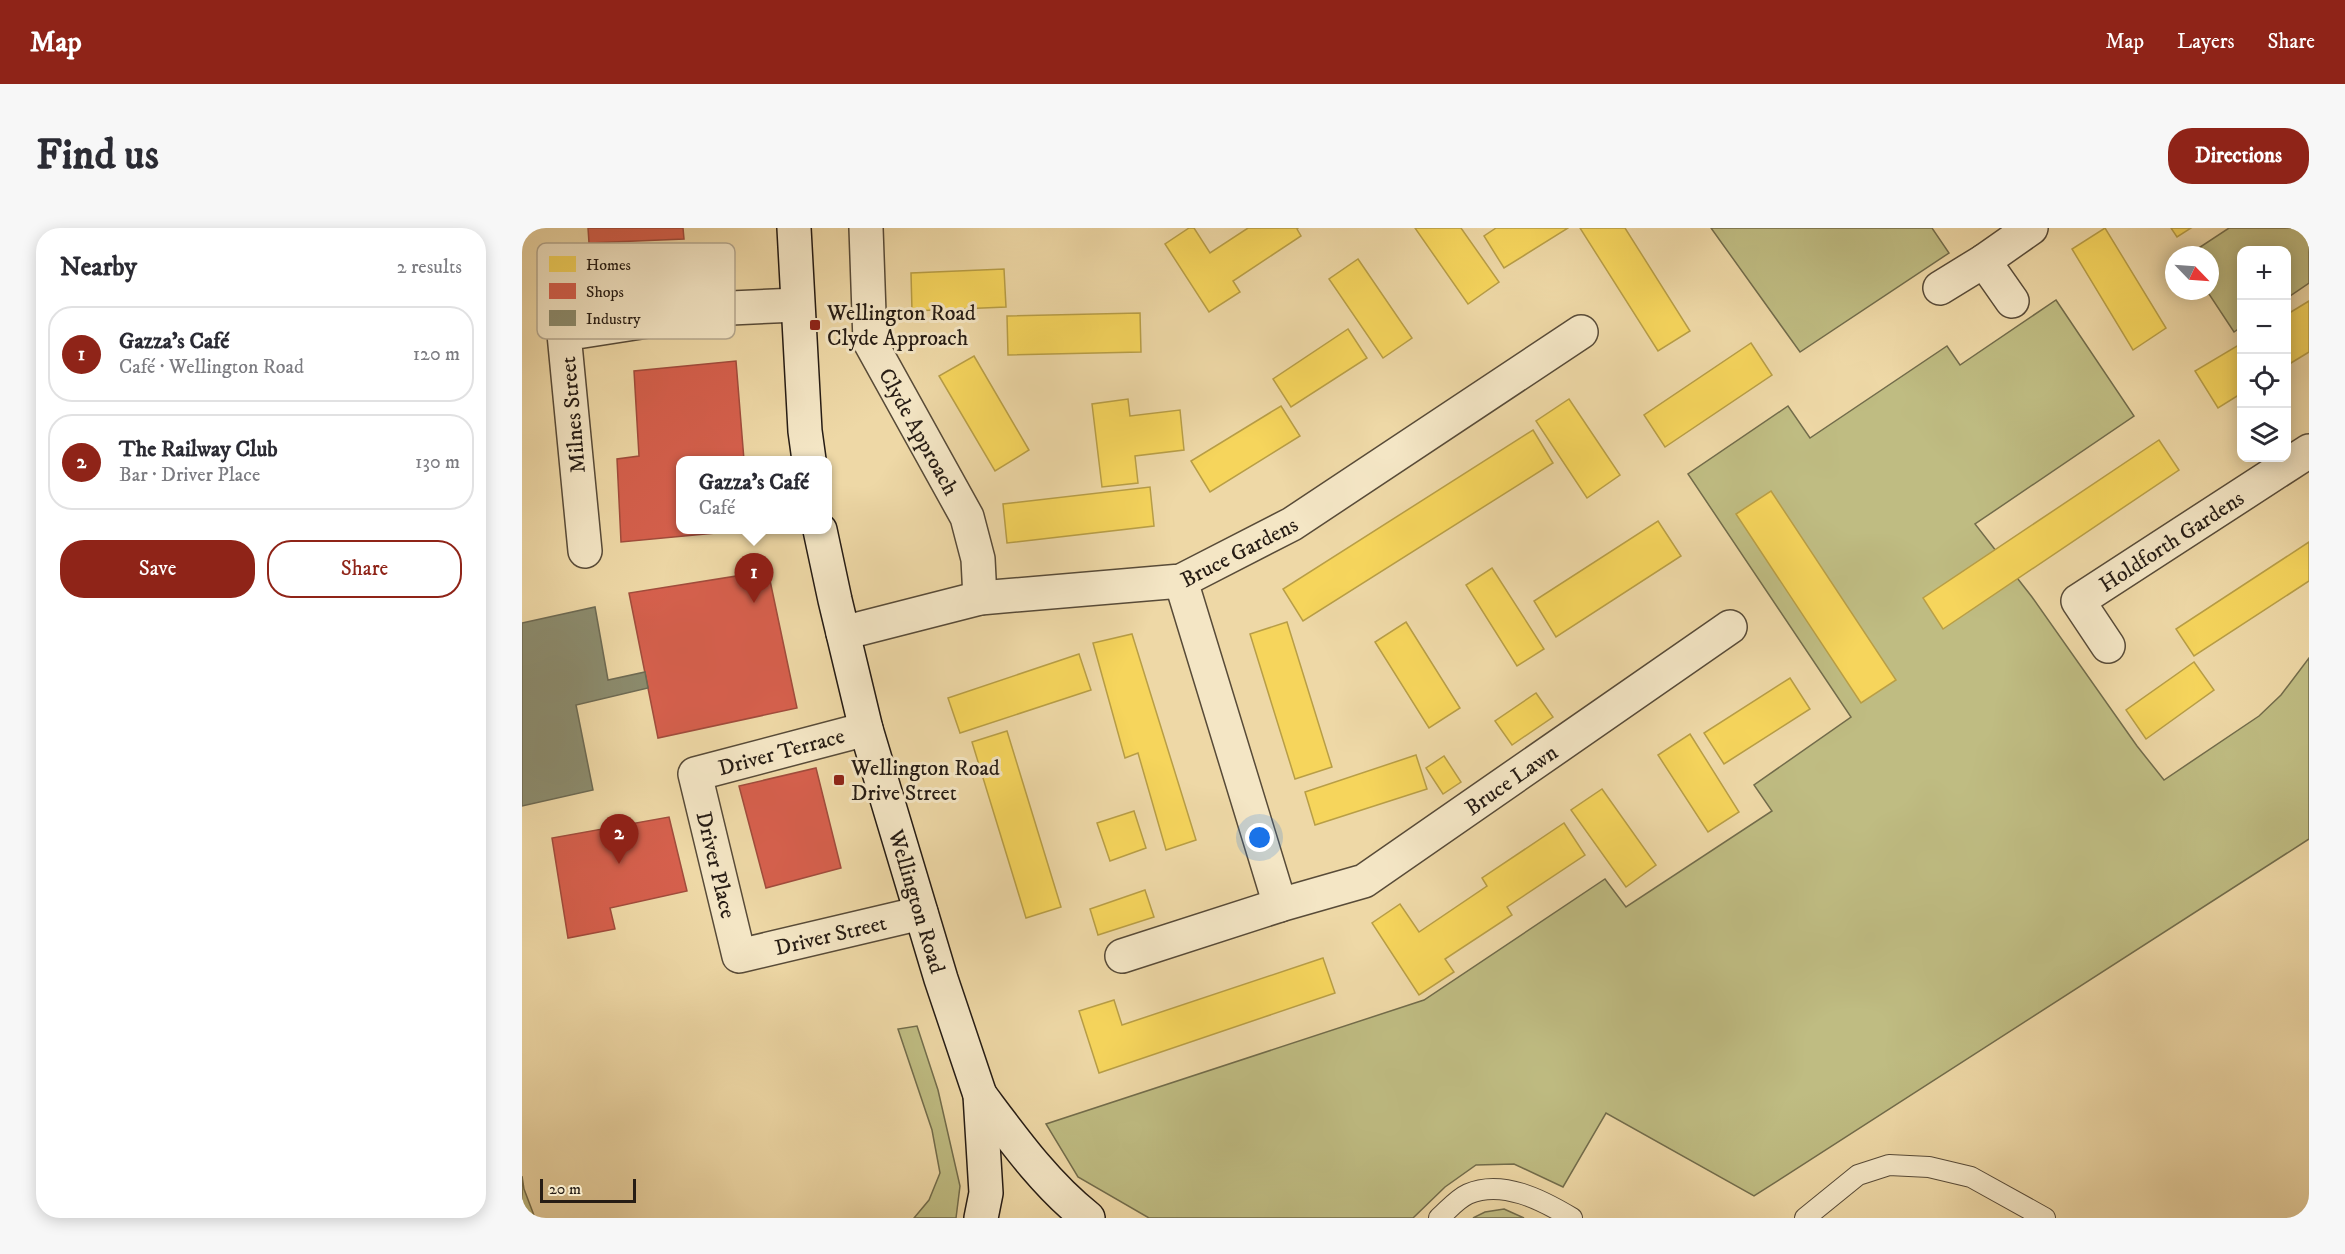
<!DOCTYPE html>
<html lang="en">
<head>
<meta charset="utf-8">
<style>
	body { margin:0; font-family:"IM FELL DW Pica",serif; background:#f7f7f7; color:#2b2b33 }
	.controls { position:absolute; right:18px; top:18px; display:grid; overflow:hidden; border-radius:12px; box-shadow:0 3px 15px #0003 }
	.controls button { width:54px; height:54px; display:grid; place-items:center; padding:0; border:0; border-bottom:2px solid #e1e1e2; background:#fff; color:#2b2b33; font:30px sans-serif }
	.compass { position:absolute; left:1643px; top:18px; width:54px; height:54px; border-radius:50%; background:#fff; box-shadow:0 3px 15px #0003; rotate:115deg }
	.scale { position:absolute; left:18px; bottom:15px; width:96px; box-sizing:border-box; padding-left:6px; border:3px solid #261c14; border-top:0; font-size:16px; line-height:21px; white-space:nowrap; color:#261c14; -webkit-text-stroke:4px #f4e6c5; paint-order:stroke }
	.you { position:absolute; left:738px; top:610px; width:21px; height:21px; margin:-15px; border:4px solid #fff; border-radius:50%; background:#1a73e8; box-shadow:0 0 0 9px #1a73e833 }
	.badge { display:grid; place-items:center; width:39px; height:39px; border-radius:50%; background:#8f2418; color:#fff; font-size:20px; font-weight:700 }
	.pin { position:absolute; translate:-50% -50px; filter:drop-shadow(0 2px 3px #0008) }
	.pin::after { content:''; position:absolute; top:32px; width:21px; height:18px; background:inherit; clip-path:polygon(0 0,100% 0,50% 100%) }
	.popup { position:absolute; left:154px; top:228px; width:156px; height:78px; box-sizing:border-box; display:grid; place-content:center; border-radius:12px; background:#fff; filter:drop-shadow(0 2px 4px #0005); font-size:20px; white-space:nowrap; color:#7c7c81 }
	.popup b { font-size:22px; color:#2b2b33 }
	.popup::after { content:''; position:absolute; left:50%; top:100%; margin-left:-12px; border:12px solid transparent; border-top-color:#fff }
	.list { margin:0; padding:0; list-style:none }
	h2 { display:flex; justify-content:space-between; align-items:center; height:78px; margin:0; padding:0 24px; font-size:26px }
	h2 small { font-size:20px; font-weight:400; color:#7c7c81 }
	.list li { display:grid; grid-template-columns:39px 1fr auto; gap:18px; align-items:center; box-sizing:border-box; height:96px; margin:0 12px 12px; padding:0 12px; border:2px solid #e1e1e2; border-radius:24px }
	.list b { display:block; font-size:22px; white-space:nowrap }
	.list p { margin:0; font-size:20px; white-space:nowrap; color:#7c7c81 }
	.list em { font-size:20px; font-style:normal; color:#7c7c81 }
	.actions { display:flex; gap:12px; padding:18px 24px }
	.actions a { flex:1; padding:14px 0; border:2px solid #8f2418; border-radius:24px; text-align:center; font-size:21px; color:#8f2418 }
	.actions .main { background:#8f2418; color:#fff }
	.icon { flex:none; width:33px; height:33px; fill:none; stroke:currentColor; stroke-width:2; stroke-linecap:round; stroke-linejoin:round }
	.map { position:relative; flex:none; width:1787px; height:990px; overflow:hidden; border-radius:24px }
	header { display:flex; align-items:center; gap:36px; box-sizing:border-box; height:84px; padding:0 30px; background:#8f2418; color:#fff }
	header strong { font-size:28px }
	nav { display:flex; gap:33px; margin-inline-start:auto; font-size:21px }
	.intro { display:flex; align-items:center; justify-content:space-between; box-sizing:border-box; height:144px; padding:0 36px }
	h1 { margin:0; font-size:42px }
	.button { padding:15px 27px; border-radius:24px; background:#8f2418; color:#fff; font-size:21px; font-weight:700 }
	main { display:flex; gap:36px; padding:0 36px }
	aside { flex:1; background:#fff; border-radius:24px; box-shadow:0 3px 15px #0003 }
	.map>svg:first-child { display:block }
	.green { fill:#bfbc82; stroke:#726c4b; stroke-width:1.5 }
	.homes { fill:#f6d55c; stroke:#b89e46; stroke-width:1.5 }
	.shops { fill:#d6604d; stroke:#a14c3c; stroke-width:1.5 }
	.industry { fill:#8c8c6e; stroke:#6d6a53; stroke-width:1.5 }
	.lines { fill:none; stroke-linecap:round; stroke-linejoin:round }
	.service-casing { stroke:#584b38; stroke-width:22 }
	.minor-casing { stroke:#584b38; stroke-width:36 }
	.secondary-casing { stroke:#261c14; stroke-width:36 }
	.service { stroke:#f4e6c5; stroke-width:20 }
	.minor { stroke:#f4e6c5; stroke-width:33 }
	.secondary { stroke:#f4e6c5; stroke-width:33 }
	.poi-dot { fill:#8f2418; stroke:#f4e6c5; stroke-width:2 }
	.labels { text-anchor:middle; stroke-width:6; stroke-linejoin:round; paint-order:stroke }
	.poi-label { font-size:22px; fill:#261c14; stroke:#f4e6c5; text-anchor:start }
	.street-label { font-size:22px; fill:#261c14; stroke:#f4e6c5 }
	.key { fill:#f4e6c5; stroke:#b6a990; stroke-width:1.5 }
	.key-label { font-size:16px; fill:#261c14 }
</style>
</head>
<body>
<header>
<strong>Map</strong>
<nav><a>Map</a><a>Layers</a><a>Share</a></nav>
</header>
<div class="intro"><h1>Find us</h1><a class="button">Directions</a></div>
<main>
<aside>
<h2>Nearby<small>2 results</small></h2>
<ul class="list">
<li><span class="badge">1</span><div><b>Gazza's Café</b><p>Café · Wellington Road</p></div><em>120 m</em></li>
<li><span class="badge">2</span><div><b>The Railway Club</b><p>Bar · Driver Place</p></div><em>130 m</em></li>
</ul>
<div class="actions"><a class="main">Save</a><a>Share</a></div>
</aside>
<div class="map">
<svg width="1787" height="990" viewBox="0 0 1787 990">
	<rect width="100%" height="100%" fill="#eed8a6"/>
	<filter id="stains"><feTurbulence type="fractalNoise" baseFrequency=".00333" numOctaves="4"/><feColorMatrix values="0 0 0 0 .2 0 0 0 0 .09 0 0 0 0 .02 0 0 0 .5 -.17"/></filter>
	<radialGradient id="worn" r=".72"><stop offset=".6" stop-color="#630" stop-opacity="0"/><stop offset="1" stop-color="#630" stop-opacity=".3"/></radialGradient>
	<g class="green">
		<polygon points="1189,0 1410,0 1427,25 1278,124"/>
		<polygon points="1707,0 1787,0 1787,55 1765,70 1764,22 1720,22 1719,99 1712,104 1685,63 1688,63 1688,27 1666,27"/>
		<polygon points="1534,72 1612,188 1453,296 1510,369 1615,518 1642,552 1737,488 1759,467 1787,430 1787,611 1232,968 1084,885 1041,959 992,936 954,937 923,959 891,990 627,990 556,949 524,896 902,772 1083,651 1104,679 1250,583 1232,557 1329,489 1166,246 1266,178 1288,210 1425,118 1438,137"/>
		<polygon points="395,798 416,862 438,958 434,990 392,990 407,972 418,945 410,902 376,801"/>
		<polygon points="0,948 2,961 13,990 0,990"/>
		<polygon points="982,981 1002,990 951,990 963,984"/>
	</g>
	<g class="homes">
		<polygon points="667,0 672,0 688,25 726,0 776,0 775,1 779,8 711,53 718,64 687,84 643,16"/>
		<polygon points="893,0 939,0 977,54 946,76"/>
		<polygon points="974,0 1046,0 982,40 962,8"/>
		<polygon points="1058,0 1103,0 1168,103 1136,123"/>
		<polygon points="1583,0 1644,100 1611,122 1550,21"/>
		<polygon points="1649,0 1669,0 1655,9"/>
		<polygon points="836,31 890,110 861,130 807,51"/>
		<polygon points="482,41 484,79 390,83 389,45"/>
		<polygon points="1787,73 1787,124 1764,138 1764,87"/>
		<polygon points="618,85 619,124 486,127 485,88"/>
		<polygon points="826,101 845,130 769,179 751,151"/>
		<polygon points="1229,115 1250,147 1143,219 1122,187"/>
		<polygon points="1720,115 1720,165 1696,180 1673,143"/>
		<polygon points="452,128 507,222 473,243 417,148"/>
		<polygon points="606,171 608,188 658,182 662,222 613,228 616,255 580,259 570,176"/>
		<polygon points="1047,171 1098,247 1065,270 1014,193"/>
		<polygon points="759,178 778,208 688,264 669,233"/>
		<polygon points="1011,202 1031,235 781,393 761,361"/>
		<polygon points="1637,212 1657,242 1421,401 1401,370"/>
		<polygon points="628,259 632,298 485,315 481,276"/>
		<polygon points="1249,263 1374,452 1339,475 1214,286"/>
		<polygon points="1136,293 1159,328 1034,409 1012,373"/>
		<polygon points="1787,314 1787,353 1672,428 1654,401"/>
		<polygon points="970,340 1022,421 995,438 944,357"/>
		<polygon points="765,394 810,539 773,551 728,406"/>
		<polygon points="884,394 938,480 907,500 853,414"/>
		<polygon points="610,406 674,612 644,622 616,525 603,530 571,415"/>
		<polygon points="557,426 569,462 438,505 426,470"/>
		<polygon points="1672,434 1692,462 1624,511 1604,482"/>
		<polygon points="1268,450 1288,481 1202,536 1182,505"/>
		<polygon points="1014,465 1031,489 990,517 973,493"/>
		<polygon points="485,503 539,679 504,690 450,514"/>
		<polygon points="1168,506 1217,584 1186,604 1136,527"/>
		<polygon points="894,527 905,561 793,597 783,564"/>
		<polygon points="922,528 939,554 921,566 904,540"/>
		<polygon points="1080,561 1134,637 1104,659 1049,582"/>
		<polygon points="612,583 624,620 588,633 575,595"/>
		<polygon points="1042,595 1063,627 985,679 990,687 923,731 932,744 897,767 850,695 878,676 897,704 965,658 960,650"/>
		<polygon points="623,662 632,689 576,707 568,681"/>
		<polygon points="801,730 813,765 577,845 557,783 592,772 600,797"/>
	</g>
	<g class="shops">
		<polygon points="66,0 161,0 162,11 67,15"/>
		<polygon points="214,133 222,232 158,232 158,302 226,302 99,314 95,231 117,228 112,143"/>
		<polygon points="246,343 275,480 136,510 107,365"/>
		<polygon points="294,540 319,640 244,660 217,558"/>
		<polygon points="147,589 165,663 88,680 93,701 46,710 30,610"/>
	</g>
	<polygon class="industry" points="73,379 86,452 123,444 126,460 54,477 71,562 0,578 0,395"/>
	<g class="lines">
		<g class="service-casing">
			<g id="service">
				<path d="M 917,990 C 926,982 935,971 946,966 C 980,951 1020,972 1050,990"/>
				<polyline points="1283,990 1336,947 1367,937 1407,939 1449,949 1523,990"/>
			</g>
		</g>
		<g class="minor-casing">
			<g id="minor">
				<path id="s1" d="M 344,0 L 348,114 L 445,289 L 456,331 L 458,370"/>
				<polyline points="1462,33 1490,73"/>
				<polyline points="1418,60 1462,33 1509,0"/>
				<polyline points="63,323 42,106 209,80 275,77"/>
				<polyline points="659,353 758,677"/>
				<path id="s2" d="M 321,405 L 458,370 L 659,353 L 770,296 L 1059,104"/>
				<path id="s3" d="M 1586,418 L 1556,373 L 1787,223"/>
				<path id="s4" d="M 344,501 L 173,546 L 217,728 L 399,685"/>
				<path id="s5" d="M 600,728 L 758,677 L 842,653 L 1208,399"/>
			</g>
		</g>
		<g class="secondary-casing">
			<g id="secondary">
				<polyline points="272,0 283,203 287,232"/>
				<path id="s6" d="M 298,302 L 313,372 L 344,501 L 419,751 L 458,867 L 464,965 L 459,990"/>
				<path d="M 458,867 C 491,911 523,956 566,990"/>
			</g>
		</g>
		<use href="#service" class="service"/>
		<use href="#minor" class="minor"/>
		<use href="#secondary" class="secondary"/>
	</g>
	<g class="poi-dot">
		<rect x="287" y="91" width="12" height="12" rx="3"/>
		<rect x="311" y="546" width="12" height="12" rx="3"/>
	</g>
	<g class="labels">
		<g class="poi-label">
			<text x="305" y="92">Wellington Road<tspan x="305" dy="25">Clyde Approach</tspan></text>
			<text x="329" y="547">Wellington Road<tspan x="329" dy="25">Drive Street</tspan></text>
		</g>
		<g class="street-label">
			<text transform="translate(50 187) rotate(-95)" y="8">Milnes Street</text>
			<text dy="8" stroke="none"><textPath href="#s1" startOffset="216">Clyde Approach</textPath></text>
			<text dy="8" stroke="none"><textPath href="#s3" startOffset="165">Holdforth Gardens</textPath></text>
			<text dy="8" stroke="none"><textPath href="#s2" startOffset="408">Bruce Gardens</textPath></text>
			<text transform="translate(259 523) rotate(-15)" y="8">Driver Terrace</text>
			<text dy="8" stroke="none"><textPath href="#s5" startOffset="432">Bruce Lawn</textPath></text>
			<text dy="8" stroke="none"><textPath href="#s4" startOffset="270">Driver Place</textPath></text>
			<text dy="8" stroke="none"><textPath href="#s6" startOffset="384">Wellington Road</textPath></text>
			<text dy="8" stroke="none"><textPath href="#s4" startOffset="458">Driver Street</textPath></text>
		</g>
	</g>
	<rect x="15" y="15" width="198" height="96" rx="9" class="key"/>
	<rect x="27" y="28" width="27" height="16" fill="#f6d55c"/>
	<rect x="27" y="55" width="27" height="16" fill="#d6604d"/>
	<rect x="27" y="82" width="27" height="16" fill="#8c8c6e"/>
	<g class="key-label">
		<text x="64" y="42">Homes</text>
		<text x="64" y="69">Shops</text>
		<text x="64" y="96">Industry</text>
	</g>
	<rect width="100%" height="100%" filter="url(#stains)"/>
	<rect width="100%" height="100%" fill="url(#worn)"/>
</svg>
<div class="controls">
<button>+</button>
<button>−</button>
<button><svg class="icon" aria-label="locate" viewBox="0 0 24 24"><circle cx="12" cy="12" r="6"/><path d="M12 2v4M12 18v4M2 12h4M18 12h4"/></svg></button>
<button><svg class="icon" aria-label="layers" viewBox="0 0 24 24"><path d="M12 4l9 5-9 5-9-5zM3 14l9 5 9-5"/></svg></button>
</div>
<svg class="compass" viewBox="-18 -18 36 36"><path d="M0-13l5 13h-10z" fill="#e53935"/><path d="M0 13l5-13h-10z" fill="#7c7c81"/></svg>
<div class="scale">20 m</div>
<div class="you"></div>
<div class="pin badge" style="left:232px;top:375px">1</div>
<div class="popup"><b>Gazza's Café</b>Café</div>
<div class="pin badge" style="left:97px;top:636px">2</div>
</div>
</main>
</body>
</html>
